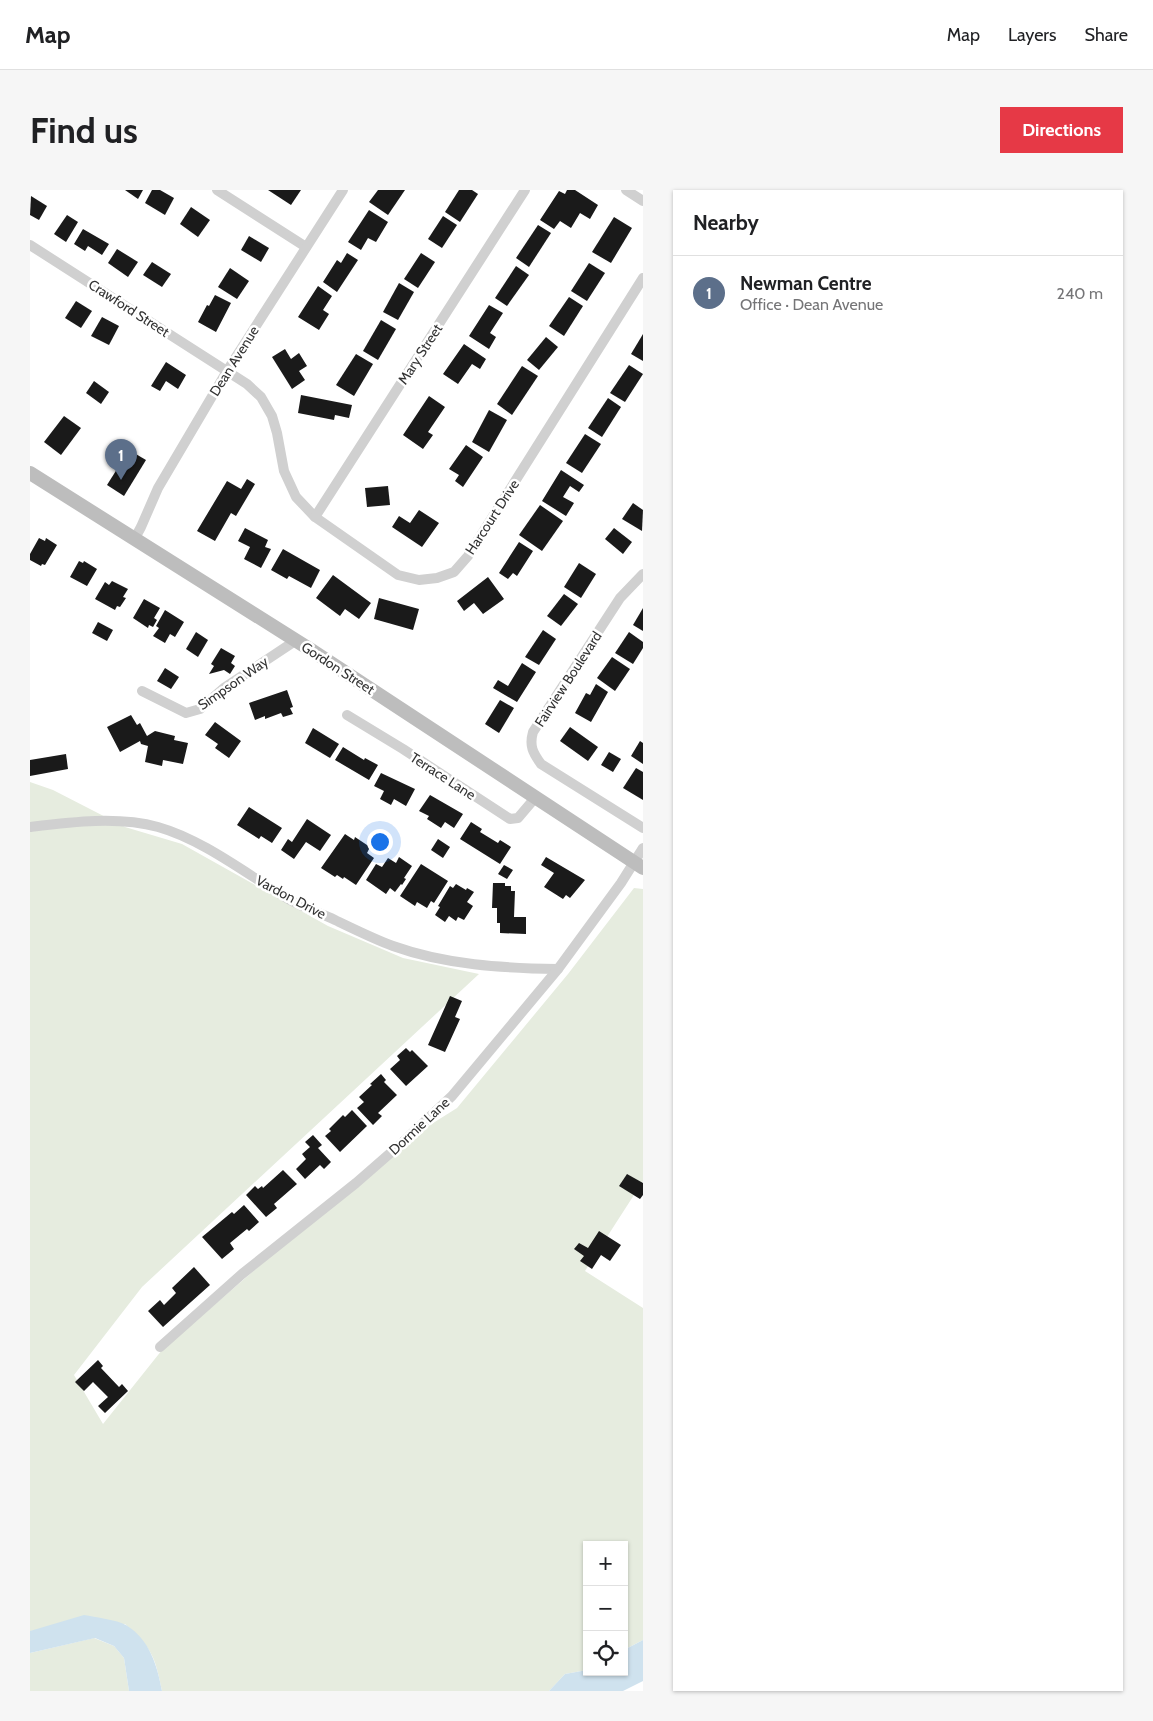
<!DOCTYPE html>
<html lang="en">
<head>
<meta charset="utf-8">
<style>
	body { margin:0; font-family:Cabin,sans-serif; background:#f6f6f6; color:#202124 }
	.controls { position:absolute; right:15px; bottom:15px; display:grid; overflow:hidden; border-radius:0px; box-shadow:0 1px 4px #0004 }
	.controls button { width:45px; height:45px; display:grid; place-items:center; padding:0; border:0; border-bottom:1px solid #e0e0e0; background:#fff; color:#202124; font:25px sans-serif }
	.you { position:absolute; left:349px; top:651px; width:18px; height:18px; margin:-12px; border:4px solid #fff; border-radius:50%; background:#1a73e8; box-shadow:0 0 0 8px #1a73e833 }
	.badge { display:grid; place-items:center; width:32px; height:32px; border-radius:50%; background:#e63946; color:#fff; font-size:16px; font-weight:700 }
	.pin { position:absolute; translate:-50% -41px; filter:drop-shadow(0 1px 2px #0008) }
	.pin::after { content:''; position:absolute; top:26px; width:18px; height:15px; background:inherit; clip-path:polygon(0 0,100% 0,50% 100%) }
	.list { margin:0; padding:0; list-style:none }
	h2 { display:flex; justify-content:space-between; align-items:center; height:65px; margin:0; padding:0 20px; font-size:21px }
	h2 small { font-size:16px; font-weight:400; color:#757577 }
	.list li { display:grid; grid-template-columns:32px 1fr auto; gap:15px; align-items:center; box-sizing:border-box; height:75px; padding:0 20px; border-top:1px solid #e0e0e0 }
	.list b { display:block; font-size:19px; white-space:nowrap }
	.list p { margin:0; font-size:16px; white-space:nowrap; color:#757577 }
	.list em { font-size:16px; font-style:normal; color:#757577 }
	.icon { flex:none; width:28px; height:28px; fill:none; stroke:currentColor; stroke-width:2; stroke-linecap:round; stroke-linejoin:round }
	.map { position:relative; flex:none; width:613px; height:1501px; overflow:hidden; border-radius:0px }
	header { display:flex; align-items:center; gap:30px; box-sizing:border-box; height:70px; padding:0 25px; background:#fff; border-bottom:1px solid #e0e0e0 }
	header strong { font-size:24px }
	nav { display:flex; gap:28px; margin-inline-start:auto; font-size:18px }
	.intro { display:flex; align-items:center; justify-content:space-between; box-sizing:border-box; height:120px; padding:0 30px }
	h1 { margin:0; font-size:35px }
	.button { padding:12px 22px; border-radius:0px; background:#e63946; color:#fff; font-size:18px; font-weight:700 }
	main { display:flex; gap:30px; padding:0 30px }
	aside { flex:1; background:#fff; border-radius:0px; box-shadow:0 1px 4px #0004 }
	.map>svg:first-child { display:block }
	.green { fill:#e6ecdf }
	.water { fill:#cfe2ee }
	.building { fill:#1a1a1a }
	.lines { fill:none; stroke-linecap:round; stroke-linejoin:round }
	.street { stroke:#d0d0d0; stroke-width:10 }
	.secondary { stroke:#bdbdbd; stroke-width:14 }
	.labels { text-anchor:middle; stroke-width:5; stroke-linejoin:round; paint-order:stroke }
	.street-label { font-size:14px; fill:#333; stroke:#fff }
</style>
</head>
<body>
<header>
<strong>Map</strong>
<nav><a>Map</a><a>Layers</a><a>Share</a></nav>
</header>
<div class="intro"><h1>Find us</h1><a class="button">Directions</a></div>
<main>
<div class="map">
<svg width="613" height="1501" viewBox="0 0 613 1501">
	<rect width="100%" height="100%" fill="#fff"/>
	<g class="green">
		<path d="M 0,592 L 23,600 L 95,637 L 152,654 L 298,736 L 373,768 L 449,784 L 112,1097 L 44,1185 L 73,1234 L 132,1160 L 373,952 L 427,918 L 538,784 L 604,698 L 613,699 L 613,991 L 555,1081 L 613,1118 L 613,1450 L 594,1460 L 594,1355 L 557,1355 L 557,1480 L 535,1484 L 519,1501 L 132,1501 C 125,1466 122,1458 95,1434 L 0,1441 Z"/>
		<polygon points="64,1448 84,1456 94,1468 99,1501 0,1501 0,1463"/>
	</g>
	<g class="water">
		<path d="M 54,1425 C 65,1427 87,1430 96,1435 C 120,1450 127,1475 132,1501 L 99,1501 L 94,1468 L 84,1456 L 65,1448 L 0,1463 L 0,1441 Z"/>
		<polygon points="613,1450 613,1491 593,1501 519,1501 535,1484 557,1480 557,1482 594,1482 594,1460"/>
	</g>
	<g class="building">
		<polygon points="95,0 113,0 108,9"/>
		<polygon points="122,0 130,0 144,8 135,25 115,13"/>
		<polygon points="238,0 271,0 261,15"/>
		<polygon points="348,0 375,0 358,25 339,12"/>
		<polygon points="429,0 442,0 448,4 430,32 415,22"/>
		<polygon points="537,0 545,0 568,15 560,29 550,23 541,38 530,31 524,39 510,30 529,1 535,4"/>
		<polygon points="1,6 17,16 9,30 0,25"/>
		<polygon points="161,17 180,30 168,47 150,34"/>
		<polygon points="339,20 358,32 346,52 338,48 331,60 318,52"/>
		<polygon points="37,25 48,32 36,52 24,44"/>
		<polygon points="413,26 427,35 412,58 398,49"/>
		<polygon points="584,27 602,38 581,73 562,62"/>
		<polygon points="508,35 521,43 499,77 486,68"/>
		<polygon points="53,39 79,54 72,65 58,56 55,61 44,54"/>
		<polygon points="219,46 239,58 231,72 211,60"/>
		<polygon points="87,59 108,72 98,87 78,73"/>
		<polygon points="317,63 328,70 307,102 293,92 307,70 311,73"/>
		<polygon points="391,63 405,72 388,98 374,89"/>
		<polygon points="122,72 141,84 132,97 113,85"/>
		<polygon points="559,73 575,83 557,111 541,101"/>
		<polygon points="486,76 499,85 477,116 465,108"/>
		<polygon points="200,78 219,91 207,109 188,97"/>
		<polygon points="369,93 384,102 368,130 353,122"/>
		<polygon points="288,96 302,106 293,120 299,124 289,140 268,127"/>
		<polygon points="185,105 201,113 186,142 168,132 177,115 179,116"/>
		<polygon points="539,107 553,116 534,146 519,136"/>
		<polygon points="46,111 62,121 51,138 35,128"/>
		<polygon points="459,115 473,123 460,143 466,147 459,159 439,146"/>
		<polygon points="72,127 89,136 79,155 61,146"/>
		<polygon points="351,130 366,139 348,170 333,161"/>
		<polygon points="613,144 613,171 601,164"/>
		<polygon points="516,147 528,157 509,180 497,170"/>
		<polygon points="434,154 456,169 450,179 442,174 428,194 413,184"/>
		<polygon points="255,159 261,169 269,163 277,176 269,181 275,190 262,199 242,167"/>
		<polygon points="326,164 343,174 324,206 306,195"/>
		<polygon points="136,172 156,185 148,199 136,191 130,201 121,196"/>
		<polygon points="599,175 613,184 595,212 580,203"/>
		<polygon points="492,176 508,186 482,225 467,214"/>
		<polygon points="64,191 79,202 71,214 56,203"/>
		<polygon points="271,205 322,215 319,228 305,225 304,230 268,223"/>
		<polygon points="399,206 415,217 398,242 403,245 393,259 373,245"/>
		<polygon points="578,208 591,217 572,247 558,238"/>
		<polygon points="459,220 477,230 459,262 442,252"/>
		<polygon points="34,226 51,238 31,265 14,252"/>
		<polygon points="555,244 571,254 552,283 536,273"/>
		<polygon points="436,255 453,267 433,297 425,291 429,285 419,279"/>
		<polygon points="99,260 116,270 94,306 77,295"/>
		<polygon points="531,280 554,295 549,302 540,296 533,307 544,313 536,326 512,311"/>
		<polygon points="217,289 225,294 206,326 201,323 185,351 167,341 197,291 211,299"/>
		<polygon points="358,296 360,315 337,317 335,298"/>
		<polygon points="603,313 613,320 612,341 592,329"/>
		<polygon points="510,315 533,331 512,361 489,345"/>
		<polygon points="389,320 409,333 392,357 362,337 369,326 380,333"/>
		<polygon points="215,338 238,350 235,357 241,359 231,378 214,369 220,357 208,351"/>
		<polygon points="584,338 602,352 593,364 575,349"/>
		<polygon points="9,348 15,351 16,348 27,355 15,375 12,374 11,376 0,370 0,364"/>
		<polygon points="489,352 503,361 487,386 483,383 478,389 469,383"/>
		<polygon points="253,359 290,380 281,398 259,386 257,389 241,380"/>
		<polygon points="49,371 53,373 54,371 67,379 57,396 40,387"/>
		<polygon points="549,373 566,384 551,408 534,397"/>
		<polygon points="303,385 341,413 329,429 315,419 310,426 286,408"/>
		<polygon points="458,387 474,409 453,424 444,413 434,421 427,411"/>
		<polygon points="82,391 98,399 93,407 96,408 90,417 87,416 85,420 65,409 75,392 79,395"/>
		<polygon points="534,404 548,414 531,436 517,426"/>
		<polygon points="349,408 389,419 383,440 344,429"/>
		<polygon points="114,409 130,418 124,428 127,430 123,437 119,435 118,438 103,428"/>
		<polygon points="613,418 613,441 603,435"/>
		<polygon points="135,420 154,432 145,447 140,444 135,453 123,446 129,438 126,436"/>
		<polygon points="68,432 83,440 77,451 62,443"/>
		<polygon points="513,440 526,449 509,475 495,467"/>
		<polygon points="166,442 178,450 168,467 156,459"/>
		<polygon points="599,442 613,452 613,458 603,474 585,463"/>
		<polygon points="191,458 205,466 201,473 205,476 200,484 194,480 179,484 184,476 181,474"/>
		<polygon points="582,467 600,479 585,501 567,488"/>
		<polygon points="492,473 506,482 487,512 463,498 468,490 478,496"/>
		<polygon points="135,478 149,487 141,499 127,491"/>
		<polygon points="566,494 578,502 561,532 545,523 556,503 560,505"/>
		<polygon points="257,500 263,517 260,518 263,524 253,527 251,523 235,529 235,526 225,530 219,513"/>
		<polygon points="470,510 484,518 469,543 455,534"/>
		<polygon points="101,525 107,535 110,533 117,546 125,541 145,546 144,550 158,553 153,574 133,570 132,576 115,572 118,556 111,554 110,551 90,562 77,537"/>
		<polygon points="185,532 211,551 199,568 185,558 188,554 175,545"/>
		<polygon points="540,537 568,557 558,571 530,551"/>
		<polygon points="283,538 309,554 300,568 275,553"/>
		<polygon points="610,551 613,553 613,574 601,566"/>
		<polygon points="313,557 334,570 335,568 348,575 339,590 305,570"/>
		<polygon points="579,562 591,569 583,582 571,575"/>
		<polygon points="36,564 38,579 0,586 0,570"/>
		<polygon points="606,578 613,582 613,610 593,598"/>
		<polygon points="351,583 385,599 376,616 364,609 361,615 350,609 354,601 344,596"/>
		<polygon points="400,605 433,624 424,638 415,632 411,638 397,629 399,626 389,621"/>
		<polygon points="219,617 252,638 242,653 231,646 229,649 207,635"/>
		<polygon points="277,629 301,645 290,661 276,652 264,669 251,660 258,649 262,652"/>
		<polygon points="441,632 452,639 450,642 468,653 470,650 481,657 470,674 430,649"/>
		<polygon points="315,644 324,650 325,647 340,657 337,663 344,668 326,695 314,687 313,689 307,685 305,687 291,678"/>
		<polygon points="408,649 420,657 413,668 401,660"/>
		<polygon points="369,667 382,676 374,688 376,689 372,695 371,694 365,702 360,698 356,704 336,690 346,674 352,677 358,668 366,673"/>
		<polygon points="516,667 555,690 540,708 536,705 533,709 514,697 524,683 511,675"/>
		<polygon points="391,674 418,691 404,713 401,711 397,718 387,712 385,716 370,706"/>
		<polygon points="474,675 483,680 477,689 468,684"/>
		<polygon points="463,693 475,693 475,696 481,696 481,701 485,701 484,727 496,727 496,744 470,743 470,733 467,733 467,718 462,718"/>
		<polygon points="426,694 436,700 437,698 444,702 437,712 443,716 434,730 428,727 426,731 419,726 415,732 405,725 410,717 408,716 420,696 423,698"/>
		<polygon points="420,806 432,811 425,827 430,829 415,862 398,855"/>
		<polygon points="376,858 380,862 382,860 398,876 376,896 360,879 370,870 367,866"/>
		<polygon points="351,884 356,890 354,892 367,905 348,923 352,926 343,935 327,918 334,912 329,907 342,895 340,894"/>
		<polygon points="322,920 337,936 310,962 295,946 301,941 299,939 313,925 315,927"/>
		<polygon points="283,945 292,955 288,958 301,972 294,979 290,975 275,989 266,979 276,969 272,964 280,957 275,952"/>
		<polygon points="253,980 267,994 244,1014 247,1018 236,1027 216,1005 225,996 228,999 232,996 233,998"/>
		<polygon points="597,984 613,993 613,1005 610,1009 589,996"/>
		<polygon points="214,1015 229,1032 219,1041 217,1039 200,1053 204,1059 192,1069 172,1047 202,1022 204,1024"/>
		<polygon points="569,1041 591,1055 580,1071 571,1065 562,1079 550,1071 554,1066 544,1059 549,1053 558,1058"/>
		<polygon points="164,1077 180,1095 133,1137 118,1121 130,1110 134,1115 146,1103 142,1098"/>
		<polygon points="68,1170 73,1176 71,1178 89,1197 92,1194 98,1201 75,1223 68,1216 78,1207 63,1192 54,1201 45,1192"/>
	</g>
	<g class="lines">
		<g class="street">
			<polyline points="187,0 276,57"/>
			<polyline points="596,0 613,11"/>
			<polyline points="0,55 217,194 231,207 242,226 247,243 254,281 266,307 285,327 368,385 389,390 407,388 424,382 438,366 613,88"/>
			<polyline points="285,327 495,0"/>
			<polyline points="105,348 111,337 128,298 197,181 313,0"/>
			<path d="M 613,384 L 590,408 L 503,542 C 499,556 503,563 511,574 L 613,638"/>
			<polyline points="112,501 156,523 170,519 194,498 265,451"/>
			<polyline points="317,525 373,559 480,629 488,628 505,608"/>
			<path d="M 0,637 C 41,632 88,626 128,637 C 174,650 219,686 260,710 C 274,718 290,723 305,730 C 324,739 344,749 363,756 C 416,775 472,778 528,779"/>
			<polyline points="130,1157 212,1084 326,993 373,952 422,906 528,779 591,693 613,658"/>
		</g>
		<polyline class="secondary" points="0,283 281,460 613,678"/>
	</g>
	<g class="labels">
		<g class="street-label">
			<text transform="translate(99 118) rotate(33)" y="5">Crawford Street</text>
			<text transform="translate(390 164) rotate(-57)" y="5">Mary Street</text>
			<text transform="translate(204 171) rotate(-58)" y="5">Dean Avenue</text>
			<text transform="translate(462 327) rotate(-57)" y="5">Harcourt Drive</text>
			<text transform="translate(308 478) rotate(33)" y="5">Gordon Street</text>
			<text transform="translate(538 489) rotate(-57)" y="5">Fairview Boulevard</text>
			<text transform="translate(203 493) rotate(-35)" y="5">Simpson Way</text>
			<text transform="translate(413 586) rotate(33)" y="5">Terrace Lane</text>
			<text transform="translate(261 707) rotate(28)" y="5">Vardon Drive</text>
			<text transform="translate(389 936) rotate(-43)" y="5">Dormie Lane</text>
		</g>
	</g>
</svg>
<div class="controls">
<button>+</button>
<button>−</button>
<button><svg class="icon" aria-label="locate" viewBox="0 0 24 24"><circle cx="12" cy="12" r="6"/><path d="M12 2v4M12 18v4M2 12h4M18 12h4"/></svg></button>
</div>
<div class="you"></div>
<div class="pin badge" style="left:91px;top:290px;background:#5c6f8a">1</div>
</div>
<aside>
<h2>Nearby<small></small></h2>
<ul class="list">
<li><span class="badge" style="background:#5c6f8a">1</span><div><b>Newman Centre</b><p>Office · Dean Avenue</p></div><em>240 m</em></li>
</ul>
</aside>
</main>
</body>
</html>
